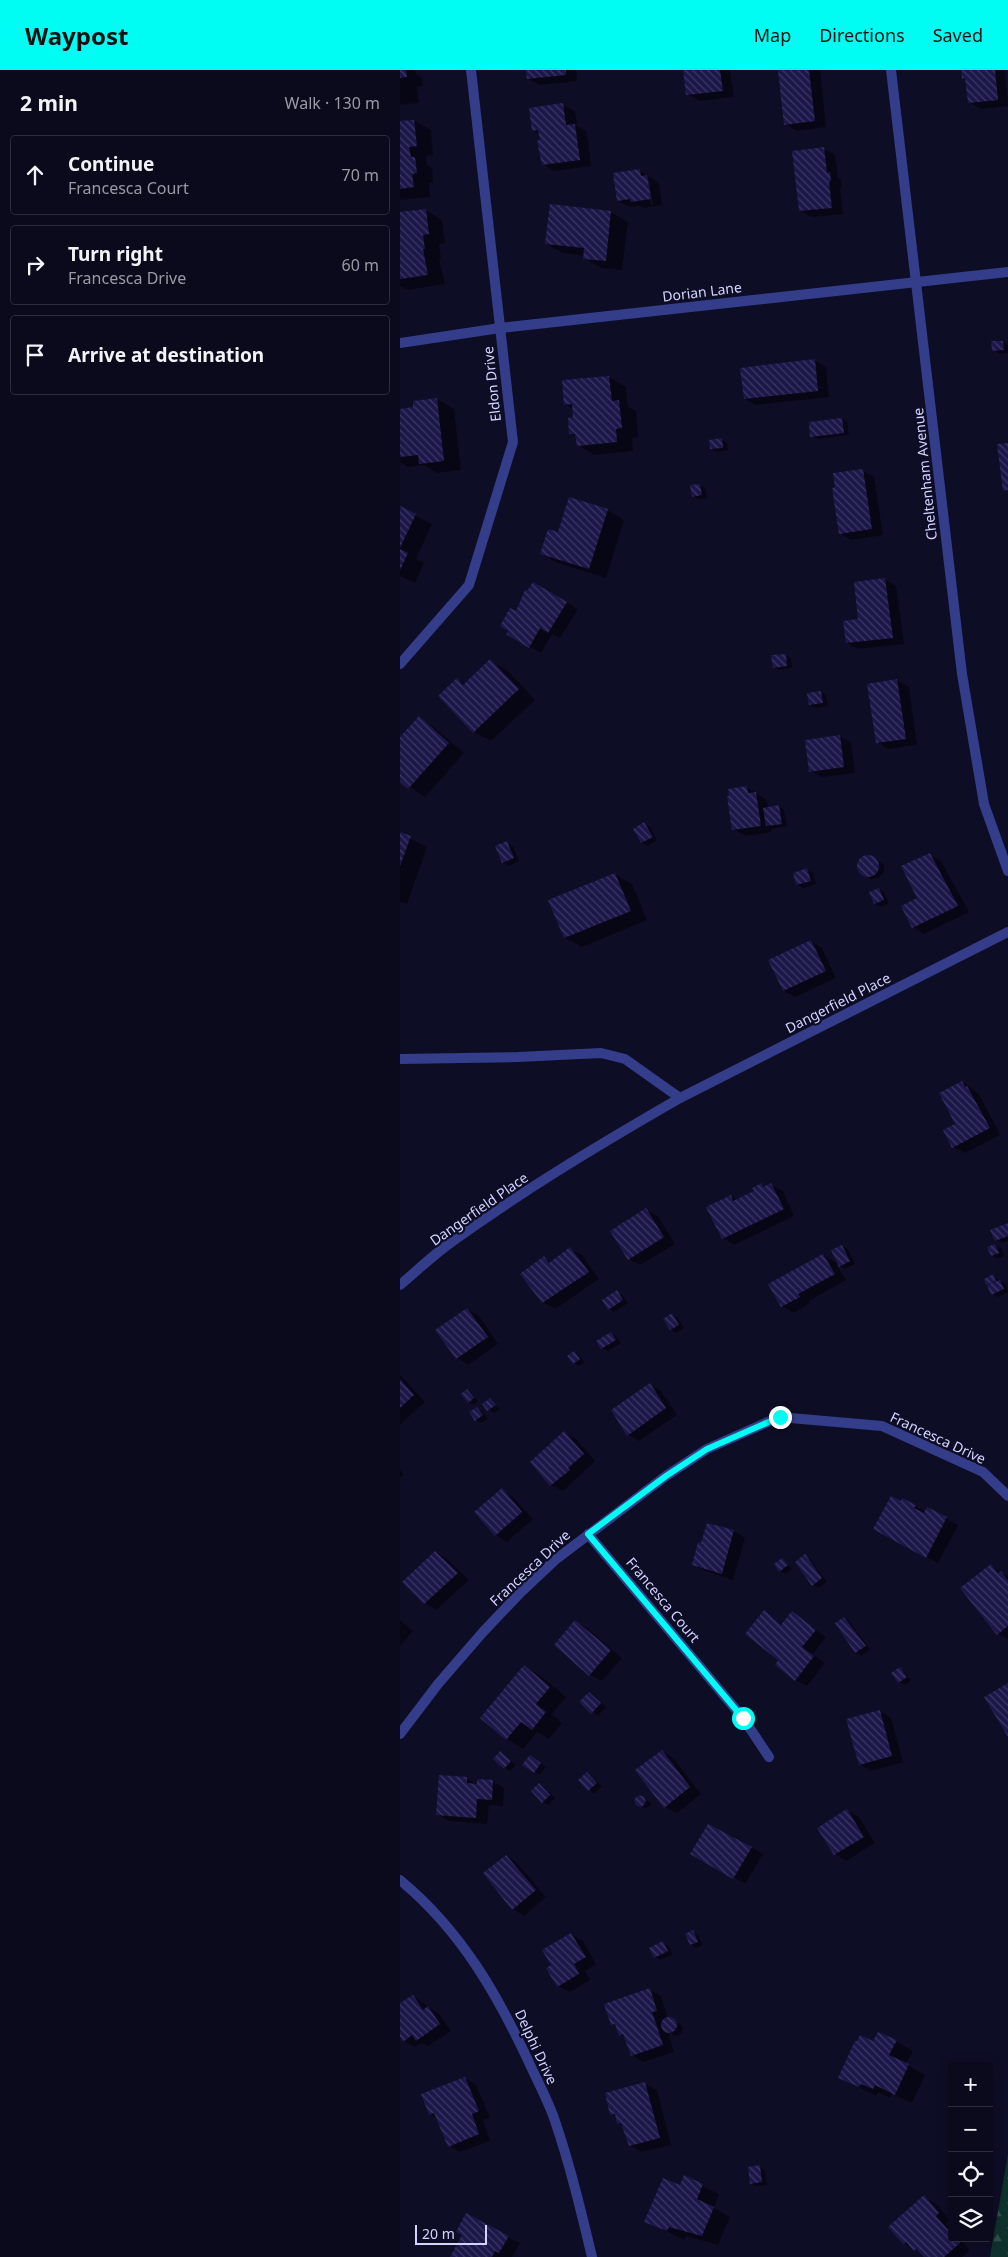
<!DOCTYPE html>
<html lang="en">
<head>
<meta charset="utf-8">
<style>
	body { margin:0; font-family:"Noto Sans",sans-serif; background:#181829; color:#f1f3f6 }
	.controls { position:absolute; right:15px; bottom:15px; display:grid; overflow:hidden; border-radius:5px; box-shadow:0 2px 12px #0003 }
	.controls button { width:45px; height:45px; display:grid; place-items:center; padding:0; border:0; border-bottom:1px solid #2a2b3b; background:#0a0a1c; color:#f1f3f6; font:25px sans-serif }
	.scale { position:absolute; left:15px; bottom:12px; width:72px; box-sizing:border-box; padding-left:5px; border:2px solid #d2d4ff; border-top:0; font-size:14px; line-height:18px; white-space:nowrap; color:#d2d4ff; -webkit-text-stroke:4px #0e0d26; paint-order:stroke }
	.stop { position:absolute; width:15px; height:15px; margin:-11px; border:4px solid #00fdf3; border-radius:50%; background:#fff }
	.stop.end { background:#00fdf3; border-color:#fff; box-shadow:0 1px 5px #0008 }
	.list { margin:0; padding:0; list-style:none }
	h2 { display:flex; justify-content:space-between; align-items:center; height:65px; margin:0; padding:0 20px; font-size:21px }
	h2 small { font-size:16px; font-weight:400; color:#999aa3 }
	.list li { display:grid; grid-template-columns:32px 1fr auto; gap:15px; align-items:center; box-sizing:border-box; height:80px; margin:0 10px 10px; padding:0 10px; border:1px solid #2a2b3b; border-radius:5px }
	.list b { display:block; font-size:19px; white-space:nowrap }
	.list p { margin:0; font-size:16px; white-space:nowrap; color:#999aa3 }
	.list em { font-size:16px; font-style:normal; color:#999aa3 }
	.icon { flex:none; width:28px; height:28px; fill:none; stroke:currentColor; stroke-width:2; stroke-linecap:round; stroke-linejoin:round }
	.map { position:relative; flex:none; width:608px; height:2187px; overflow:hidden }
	header { display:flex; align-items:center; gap:30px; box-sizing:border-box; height:70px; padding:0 25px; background:#00fdf3; color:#111 }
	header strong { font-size:24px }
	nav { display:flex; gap:28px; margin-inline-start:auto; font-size:18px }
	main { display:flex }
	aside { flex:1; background:#0a0a1c }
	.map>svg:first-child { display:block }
	.forest { fill:url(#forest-firs) }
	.shadow { fill:#0007; fill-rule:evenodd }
	.building { fill:url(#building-back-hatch) }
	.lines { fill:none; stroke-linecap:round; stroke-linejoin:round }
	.street { stroke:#343d89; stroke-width:10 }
	.route { stroke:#00fdf3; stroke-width:6 }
	.labels { text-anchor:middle; stroke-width:4.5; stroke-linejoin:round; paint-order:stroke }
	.street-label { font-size:14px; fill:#d2d4ff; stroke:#0e0d26 }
</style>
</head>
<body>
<header>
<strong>Waypost</strong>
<nav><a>Map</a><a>Directions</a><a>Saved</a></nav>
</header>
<main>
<aside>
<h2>2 min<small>Walk · 130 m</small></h2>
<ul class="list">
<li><svg class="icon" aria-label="ahead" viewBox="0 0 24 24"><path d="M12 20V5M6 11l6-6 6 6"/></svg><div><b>Continue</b><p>Francesca Court</p></div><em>70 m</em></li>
<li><svg class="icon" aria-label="right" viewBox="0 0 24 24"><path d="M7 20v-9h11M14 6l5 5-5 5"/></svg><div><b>Turn right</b><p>Francesca Drive</p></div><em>60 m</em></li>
<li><svg class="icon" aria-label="arrive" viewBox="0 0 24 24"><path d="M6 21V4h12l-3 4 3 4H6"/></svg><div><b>Arrive at destination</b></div></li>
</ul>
</aside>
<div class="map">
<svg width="608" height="2187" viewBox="0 0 608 2187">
	<defs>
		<pattern id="forest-firs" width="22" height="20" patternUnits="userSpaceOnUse" patternTransform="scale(1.25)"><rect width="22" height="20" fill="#0f312b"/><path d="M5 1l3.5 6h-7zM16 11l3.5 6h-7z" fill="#314e4b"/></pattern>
		<pattern id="building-back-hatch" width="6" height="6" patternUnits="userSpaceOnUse" patternTransform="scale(1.25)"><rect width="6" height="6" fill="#1b1749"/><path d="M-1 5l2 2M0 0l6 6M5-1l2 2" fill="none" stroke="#3b3864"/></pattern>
	</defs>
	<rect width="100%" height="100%" fill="#0e0d26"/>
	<polygon class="forest" points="608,2084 608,2187 590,2187"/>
	<g class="shadow">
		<polygon points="0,0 15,0 16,4 22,8 23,16 17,17 19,33 0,35"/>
		<polygon points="127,0 176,0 177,11 140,15 128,9"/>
		<polygon points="284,0 330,0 334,27 299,31 288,24"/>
		<polygon points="379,0 420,0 426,57 397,61 385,54"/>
		<polygon points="562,0 605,0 608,36 581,39 569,32 566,10 563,8"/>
		<polygon points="163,35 175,41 177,56 187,62 191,96 154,101 143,94 140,64 133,61 130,39"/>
		<polygon points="14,51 31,60 33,85 26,86 27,95 32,98 33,112 29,113 30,127 0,130 0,52"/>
		<polygon points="424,79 435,85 438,108 441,110 442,117 440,118 443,144 412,147 400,141"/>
		<path d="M 239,100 L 259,113 L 262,135 L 244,138 L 239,136 L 230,137 L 218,131 ZM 246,107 L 249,110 L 253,135 L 251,136 Z"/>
		<polygon points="25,140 42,150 45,173 39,174 41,188 39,189 45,214 7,220 0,216 0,143"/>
		<polygon points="211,142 228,152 222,200 201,198 184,188 185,186 163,183 146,174"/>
		<polygon points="603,272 608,275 608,283 599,284 593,280"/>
		<polygon points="414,290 426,297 429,327 356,335 345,329"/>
		<polygon points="209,307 226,317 228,337 236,341 238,367 232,368 233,381 194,385 178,375 177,367 170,363 175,349 174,339 165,334 163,311"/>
		<polygon points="37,329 54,339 61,400 37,403 24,395 8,397 0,392 0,339 15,338"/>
		<polygon points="442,349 447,352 449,365 417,369 412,366"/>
		<polygon points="322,370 327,373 328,380 317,382 311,379"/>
		<polygon points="462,400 474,407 483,465 451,470 440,463"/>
		<polygon points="300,415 305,418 307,428 299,429 293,426"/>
		<polygon points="0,438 32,454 16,489 24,493 15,513 0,506"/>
		<polygon points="207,440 224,450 206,508 158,493 141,484 159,464"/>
		<polygon points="485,509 496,516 504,574 458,579 447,573"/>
		<polygon points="134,513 178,539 160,568 152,564 141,583 107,564"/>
		<polygon points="386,585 391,588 392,598 379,600 374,597"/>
		<polygon points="90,591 107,600 135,630 91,671 74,662 57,609 66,614"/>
		<polygon points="497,610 509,617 517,675 488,679 477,672"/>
		<polygon points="421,622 426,625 428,636 416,638 410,635"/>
		<polygon points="19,648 35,658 64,683 25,727 0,710 0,669"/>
		<polygon points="440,666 451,673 455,703 422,707 410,701"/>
		<polygon points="347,717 367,730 368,738 379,736 384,740 387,756 371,759 372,762 345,766 333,759"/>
		<polygon points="244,754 250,757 257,770 248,776 242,773 234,760"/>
		<polygon points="0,764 27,777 7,834 0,832"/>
		<polygon points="107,773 113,776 119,791 109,796 103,792"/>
		<polygon points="529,784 541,791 569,842 524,864 513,857"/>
		<polygon points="463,786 471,786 484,795 484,802 479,808 471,809 459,801 458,793"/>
		<polygon points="407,800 413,803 416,814 403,818 397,814"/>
		<polygon points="215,804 232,814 247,850 182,877 165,868 150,831"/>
		<polygon points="478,819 484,822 489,833 481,837 475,834 470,822"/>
		<polygon points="411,871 422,878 436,908 395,927 384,921"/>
		<polygon points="562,1012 579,1024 600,1065 565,1083 553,1077"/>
		<polygon points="362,1115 366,1117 371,1115 383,1121 394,1146 334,1175 323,1168 331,1126 338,1130 356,1121"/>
		<polygon points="246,1140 258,1146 275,1174 240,1195 228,1189"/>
		<polygon points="608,1154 608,1171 602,1173 596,1170"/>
		<polygon points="595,1175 601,1178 604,1186 598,1189 592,1186"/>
		<polygon points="442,1176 448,1179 455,1194 445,1199 436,1194 446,1210 409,1231 410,1233 394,1243 382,1236 423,1185 439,1194"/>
		<polygon points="170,1179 182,1185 199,1209 155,1239 143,1232 122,1204 144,1188 152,1192"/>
		<polygon points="593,1206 606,1214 608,1222 598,1227 592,1224 585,1209"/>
		<polygon points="217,1222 222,1225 228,1233 214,1242 209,1239"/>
		<polygon points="67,1239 79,1246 98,1274 68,1295 57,1288 37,1260"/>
		<polygon points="272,1245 278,1248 284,1258 276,1263 270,1259"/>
		<polygon points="211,1263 216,1266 221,1273 208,1281 202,1278"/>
		<polygon points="175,1282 185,1292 179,1296 174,1293"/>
		<polygon points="0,1305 25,1332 0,1355"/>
		<polygon points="250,1314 261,1321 277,1345 239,1371 228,1365"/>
		<polygon points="67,1321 78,1331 74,1335 68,1332"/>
		<polygon points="90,1330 100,1339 94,1343 84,1335"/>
		<polygon points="77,1338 82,1341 88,1349 81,1353 76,1350"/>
		<polygon points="165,1363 176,1369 195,1391 163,1421 151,1415"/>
		<polygon points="0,1400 4,1404 0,1408"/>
		<polygon points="102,1420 113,1427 133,1449 107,1472 96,1465"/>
		<polygon points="503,1430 526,1442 528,1438 558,1455 538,1493 486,1466"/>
		<polygon points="334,1461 345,1468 333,1510 305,1501 293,1495 302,1474"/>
		<polygon points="36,1482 47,1489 69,1510 36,1540 25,1533"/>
		<polygon points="405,1486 410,1489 427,1512 418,1518 413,1515"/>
		<polygon points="382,1490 392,1499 386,1504 380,1501"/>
		<polygon points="591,1495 608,1507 608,1569 598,1564"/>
		<polygon points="364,1542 383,1555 392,1543 426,1567 413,1584 425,1593 407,1616 395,1610 380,1590"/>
		<polygon points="444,1548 449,1551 470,1579 461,1586 456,1582"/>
		<polygon points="0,1550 13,1561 0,1576"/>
		<polygon points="176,1552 187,1558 222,1588 202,1611 190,1605 155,1575"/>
		<polygon points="124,1596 141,1606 166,1627 152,1644 162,1653 149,1669 137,1662 123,1679 107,1669"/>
		<polygon points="500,1599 505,1602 511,1611 505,1615 499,1612 493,1604"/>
		<polygon points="189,1623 206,1637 198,1646 181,1632"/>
		<polygon points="480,1641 491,1648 503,1692 471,1701 460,1694"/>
		<polygon points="262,1681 273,1688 301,1724 277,1743 265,1737"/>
		<polygon points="101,1683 116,1695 110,1701 104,1698"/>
		<polygon points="136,1689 146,1697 140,1705 134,1702"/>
		<polygon points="188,1703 202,1716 194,1724 189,1720"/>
		<polygon points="67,1709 78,1715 93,1711 104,1718 103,1736 89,1735 87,1754 49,1751 37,1744"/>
		<polygon points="139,1715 155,1728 149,1735 143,1732"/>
		<polygon points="239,1726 251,1733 251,1736 245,1738 239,1735 236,1732"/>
		<polygon points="447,1741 459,1747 475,1773 446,1791 435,1784"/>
		<polygon points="331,1765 363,1784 345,1814 292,1783"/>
		<polygon points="106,1786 117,1793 146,1827 124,1846 113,1839"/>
		<polygon points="293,1862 298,1865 303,1875 296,1878 291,1875"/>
		<polygon points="171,1864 183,1871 196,1894 185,1901 190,1910 170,1922 158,1916"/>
		<polygon points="263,1872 268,1876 273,1884 261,1890 255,1887"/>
		<polygon points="250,1920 261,1926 268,1949 281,1954 283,1959 281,1964 275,1966 268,1962 274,1982 243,1992 232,1985 226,1968 220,1965 217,1957 212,1954"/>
		<polygon points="13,1926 39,1944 51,1961 28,1976 22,1973 15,1977 4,1971 0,1965 0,1935"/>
		<polygon points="496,1971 513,1981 506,1994 525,2005 512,2033 492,2024 490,2028 478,2022 476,2026 439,2007 474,1973"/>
		<polygon points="65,2008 76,2015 90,2048 83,2050 90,2071 60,2082 49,2076 38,2049 30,2044"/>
		<polygon points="245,2014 257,2020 271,2075 241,2082 230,2075 222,2055 218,2053 217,2047 211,2044"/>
		<polygon points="360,2097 365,2100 367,2115 357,2116 351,2113"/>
		<polygon points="284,2107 319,2124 314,2138 330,2147 318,2175 286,2166 284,2170 246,2151 280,2116"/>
		<polygon points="524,2127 535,2133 550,2150 546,2153 552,2159 552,2168 560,2168 570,2180 562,2187 528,2187 505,2174 490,2157"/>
		<polygon points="108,2167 120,2173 112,2187 51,2187"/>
	</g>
	<g class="building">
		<polygon points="0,0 6,0 7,7 0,8"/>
		<polygon points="126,0 166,0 166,5 127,9"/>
		<polygon points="283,0 320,0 323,21 286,25"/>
		<polygon points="378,0 409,0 415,51 384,55"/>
		<polygon points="561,0 595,0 598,30 568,33 565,8 562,9"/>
		<polygon points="163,33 166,55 175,54 180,90 142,95 137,71 140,70 138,60 132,61 129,38"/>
		<polygon points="14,50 17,76 9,77 11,87 15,87 17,103 12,104 14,117 0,119 0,51"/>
		<polygon points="424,77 427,103 430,102 431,111 429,112 432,138 399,141 392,81"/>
		<polygon points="240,99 241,106 247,105 251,129 231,132 230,129 217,131 213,103"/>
		<polygon points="150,134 211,141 206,191 183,189 184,178 145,174"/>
		<polygon points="26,139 29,164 23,165 25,179 23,179 28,205 0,209 0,142"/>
		<polygon points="591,271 603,271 604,280 592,281"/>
		<polygon points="415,289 418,321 344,329 340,298"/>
		<polygon points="209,306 212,331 219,330 222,358 216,359 217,372 177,376 175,364 169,364 168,348 173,347 172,334 164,335 162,310"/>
		<polygon points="37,328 44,391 19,394 18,385 0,387 0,339 13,337 13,331"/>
		<polygon points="442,348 444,363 410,367 409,352"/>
		<polygon points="322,368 323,378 310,379 309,370"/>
		<polygon points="608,373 608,420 603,421 597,374"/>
		<polygon points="463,399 472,459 439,464 432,418 435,417 433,403"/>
		<polygon points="300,414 302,425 292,427 290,415"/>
		<polygon points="169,427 208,439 189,499 140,484 148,459 158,462"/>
		<polygon points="0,436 16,444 0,478"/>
		<polygon points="0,479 8,483 0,500"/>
		<polygon points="485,508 493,568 446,573 443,551 458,549 454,512"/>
		<polygon points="133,512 167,532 148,563 140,558 129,578 106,564 108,561 100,556 110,538 116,541 125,520 127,521"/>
		<polygon points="386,584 387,596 373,598 371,585"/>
		<polygon points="90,589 119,619 73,663 38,626 57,608 63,615"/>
		<polygon points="497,609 506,669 476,673 467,614"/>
		<polygon points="421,621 423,633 409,635 407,623"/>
		<polygon points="19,646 49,673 8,719 0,712 0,667"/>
		<polygon points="440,665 444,697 409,702 405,670"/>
		<polygon points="347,716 348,723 356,722 361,756 332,760 327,726 329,726 328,719"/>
		<polygon points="379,735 382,754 366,756 363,738"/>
		<polygon points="244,752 253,767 241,773 233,759"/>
		<polygon points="0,762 11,766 0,796"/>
		<polygon points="107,771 114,788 102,793 95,776"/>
		<polygon points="530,783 558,836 512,858 501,836 517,828 501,796"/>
		<circle cx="468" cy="796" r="11"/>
		<polygon points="407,798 411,811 396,815 393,803"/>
		<polygon points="215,803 231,841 164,868 148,830"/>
		<polygon points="479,818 484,830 474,834 469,822"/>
		<polygon points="411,870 426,901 383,921 368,890"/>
		<polygon points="562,1011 565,1017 567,1016 590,1058 552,1078 543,1060 555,1054 539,1023"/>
		<polygon points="362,1113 363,1117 371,1113 384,1139 322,1169 306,1137 331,1125 333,1131 354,1121 352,1118"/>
		<polygon points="246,1138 264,1167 228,1190 210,1161"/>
		<polygon points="608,1153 608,1166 595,1171 590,1160"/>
		<polygon points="595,1174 599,1183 591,1186 587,1177"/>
		<polygon points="442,1175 450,1191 439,1197 431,1180"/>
		<polygon points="170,1177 189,1202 142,1233 120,1204 144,1186 149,1193"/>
		<polygon points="423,1184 435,1204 398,1224 400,1227 381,1237 368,1214"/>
		<polygon points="593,1204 596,1211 586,1215 584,1209"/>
		<polygon points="600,1210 604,1219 591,1225 587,1215"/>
		<polygon points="217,1220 223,1230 208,1240 202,1230"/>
		<polygon points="67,1238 88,1267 56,1289 35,1260"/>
		<polygon points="272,1243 279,1255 270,1260 263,1249"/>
		<polygon points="211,1262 216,1270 201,1279 196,1271"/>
		<polygon points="174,1281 180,1289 173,1294 167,1286"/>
		<polygon points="0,1309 14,1325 0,1338"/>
		<polygon points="250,1313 266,1338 227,1366 211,1340"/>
		<polygon points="67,1319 74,1328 68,1333 61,1324"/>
		<polygon points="90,1328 96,1335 87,1341 82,1334"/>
		<polygon points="77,1337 83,1345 75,1351 69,1342"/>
		<polygon points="164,1361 184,1384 168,1398 170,1400 150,1416 130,1392"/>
		<polygon points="102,1418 122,1442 95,1466 74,1442"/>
		<polygon points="491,1426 501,1431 502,1428 516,1435 514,1438 524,1443 527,1437 547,1447 526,1488 473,1459"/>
		<polygon points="307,1453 334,1460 322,1504 292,1495 298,1472 301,1473"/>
		<polygon points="35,1481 58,1503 24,1534 2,1512"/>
		<polygon points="405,1484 422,1508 412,1516 395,1492"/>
		<polygon points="382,1488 388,1495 379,1502 374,1494"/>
		<polygon points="591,1494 598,1503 601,1501 608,1511 608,1556 597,1565 560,1518"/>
		<polygon points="364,1540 381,1555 392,1541 416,1560 402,1577 414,1586 395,1611 375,1595 378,1590 345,1564"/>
		<polygon points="444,1547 466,1576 455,1583 435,1553"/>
		<polygon points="175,1550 211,1580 189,1606 154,1575"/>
		<polygon points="124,1595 150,1617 136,1634 146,1642 132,1660 121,1652 106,1670 80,1648"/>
		<polygon points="500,1597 507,1607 498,1613 491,1603"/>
		<polygon points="608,1613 608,1667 584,1627"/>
		<polygon points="189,1622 201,1633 191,1644 179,1632"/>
		<polygon points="480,1640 492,1686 459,1695 446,1649"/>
		<polygon points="262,1680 290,1717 264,1738 235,1700"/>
		<polygon points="100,1681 111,1691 104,1699 93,1689"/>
		<polygon points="130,1685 141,1693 134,1703 122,1695"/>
		<polygon points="187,1702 197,1713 188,1721 178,1710"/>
		<polygon points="39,1705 67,1707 67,1713 77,1714 77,1709 93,1710 92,1730 77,1729 76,1748 36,1745"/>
		<polygon points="139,1713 150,1725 142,1733 131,1721"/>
		<circle cx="240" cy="1731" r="5.5"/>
		<polygon points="447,1739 464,1767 434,1785 417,1758"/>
		<polygon points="308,1754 352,1777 333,1809 290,1784"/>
		<polygon points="106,1785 136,1820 112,1840 83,1803"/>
		<polygon points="293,1860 298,1872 290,1875 285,1864"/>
		<polygon points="171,1863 186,1887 174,1894 179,1904 157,1917 146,1898 151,1895 142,1880"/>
		<polygon points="263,1871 268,1881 254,1888 249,1878"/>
		<polygon points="250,1918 257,1941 252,1942 263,1975 231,1986 223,1964 219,1966 215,1954 211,1955 204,1934"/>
		<polygon points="13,1925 23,1940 28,1936 40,1954 16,1971 12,1965 3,1972 0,1967 0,1933"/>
		<circle cx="269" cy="1955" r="8"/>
		<polygon points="478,1962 497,1970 489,1985 509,1994 495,2025 475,2015 473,2019 461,2014 459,2017 438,2008 455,1971 457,1971 460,1965 473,1971"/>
		<polygon points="65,2007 79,2041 72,2044 79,2064 48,2077 34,2043 29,2045 21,2024"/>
		<polygon points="245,2012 260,2068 229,2076 221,2053 217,2054 215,2044 210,2045 205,2023"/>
		<polygon points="360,2095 362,2112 350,2114 348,2097"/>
		<polygon points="284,2105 303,2114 297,2129 314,2137 302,2166 269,2157 267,2161 244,2152 263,2108 280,2115"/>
		<polygon points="524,2125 539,2143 536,2146 552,2164 552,2168 556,2168 560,2173 544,2187 524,2187 516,2179 514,2181 506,2172 504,2175 488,2157"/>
		<polygon points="66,2143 109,2166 99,2183 95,2181 92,2187 50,2187 62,2165 56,2162"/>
	</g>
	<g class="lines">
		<g class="street">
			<polyline points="491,0 562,604 584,734 608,801"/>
			<polyline points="0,273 100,258 608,202"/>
			<polyline points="0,594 69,515 113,372 71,0"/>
			<polyline points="0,989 118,987 201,983 225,989 280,1028 608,862"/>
			<path d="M 0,1215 C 18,1200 34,1184 53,1171 C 125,1119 202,1073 280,1028"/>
			<polyline points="188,1464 343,1648 369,1687"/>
			<polyline points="0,1664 38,1614 83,1562 121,1522 155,1490 266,1406 307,1379 379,1347 482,1356 583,1402 608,1426"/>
			<path d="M 0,1810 C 62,1861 99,1927 132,1999 C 140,2016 149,2033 155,2051 C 170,2095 181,2141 192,2187"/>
		</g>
	</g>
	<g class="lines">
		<polyline class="route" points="343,1648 188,1464 266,1406 307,1379 380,1347"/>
	</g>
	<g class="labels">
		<g class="street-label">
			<text transform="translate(302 222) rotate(-7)" y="5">Dorian Lane</text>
			<text transform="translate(92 314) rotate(-96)" y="5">Eldon Drive</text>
			<text transform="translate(525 404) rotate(-96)" y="5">Cheltenham Avenue</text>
			<text transform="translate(438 933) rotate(-27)" y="5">Dangerfield Place</text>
			<text transform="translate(79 1139) rotate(-35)" y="5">Dangerfield Place</text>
			<text transform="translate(538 1368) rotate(25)" y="5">Francesca Drive</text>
			<text transform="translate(130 1498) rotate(-43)" y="5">Francesca Drive</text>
			<text transform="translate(263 1530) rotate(50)" y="5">Francesca Court</text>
			<text transform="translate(136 1977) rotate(65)" y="5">Delphi Drive</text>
		</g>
	</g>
</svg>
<div class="controls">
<button>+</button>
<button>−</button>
<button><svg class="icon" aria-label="locate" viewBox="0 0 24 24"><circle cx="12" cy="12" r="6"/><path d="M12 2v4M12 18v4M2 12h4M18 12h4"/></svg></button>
<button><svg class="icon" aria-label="layers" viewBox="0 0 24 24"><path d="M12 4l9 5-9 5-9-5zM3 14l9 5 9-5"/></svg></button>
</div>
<div class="scale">20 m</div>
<div class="stop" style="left:343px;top:1648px"></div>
<div class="stop end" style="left:380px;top:1347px"></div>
</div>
</main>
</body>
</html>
